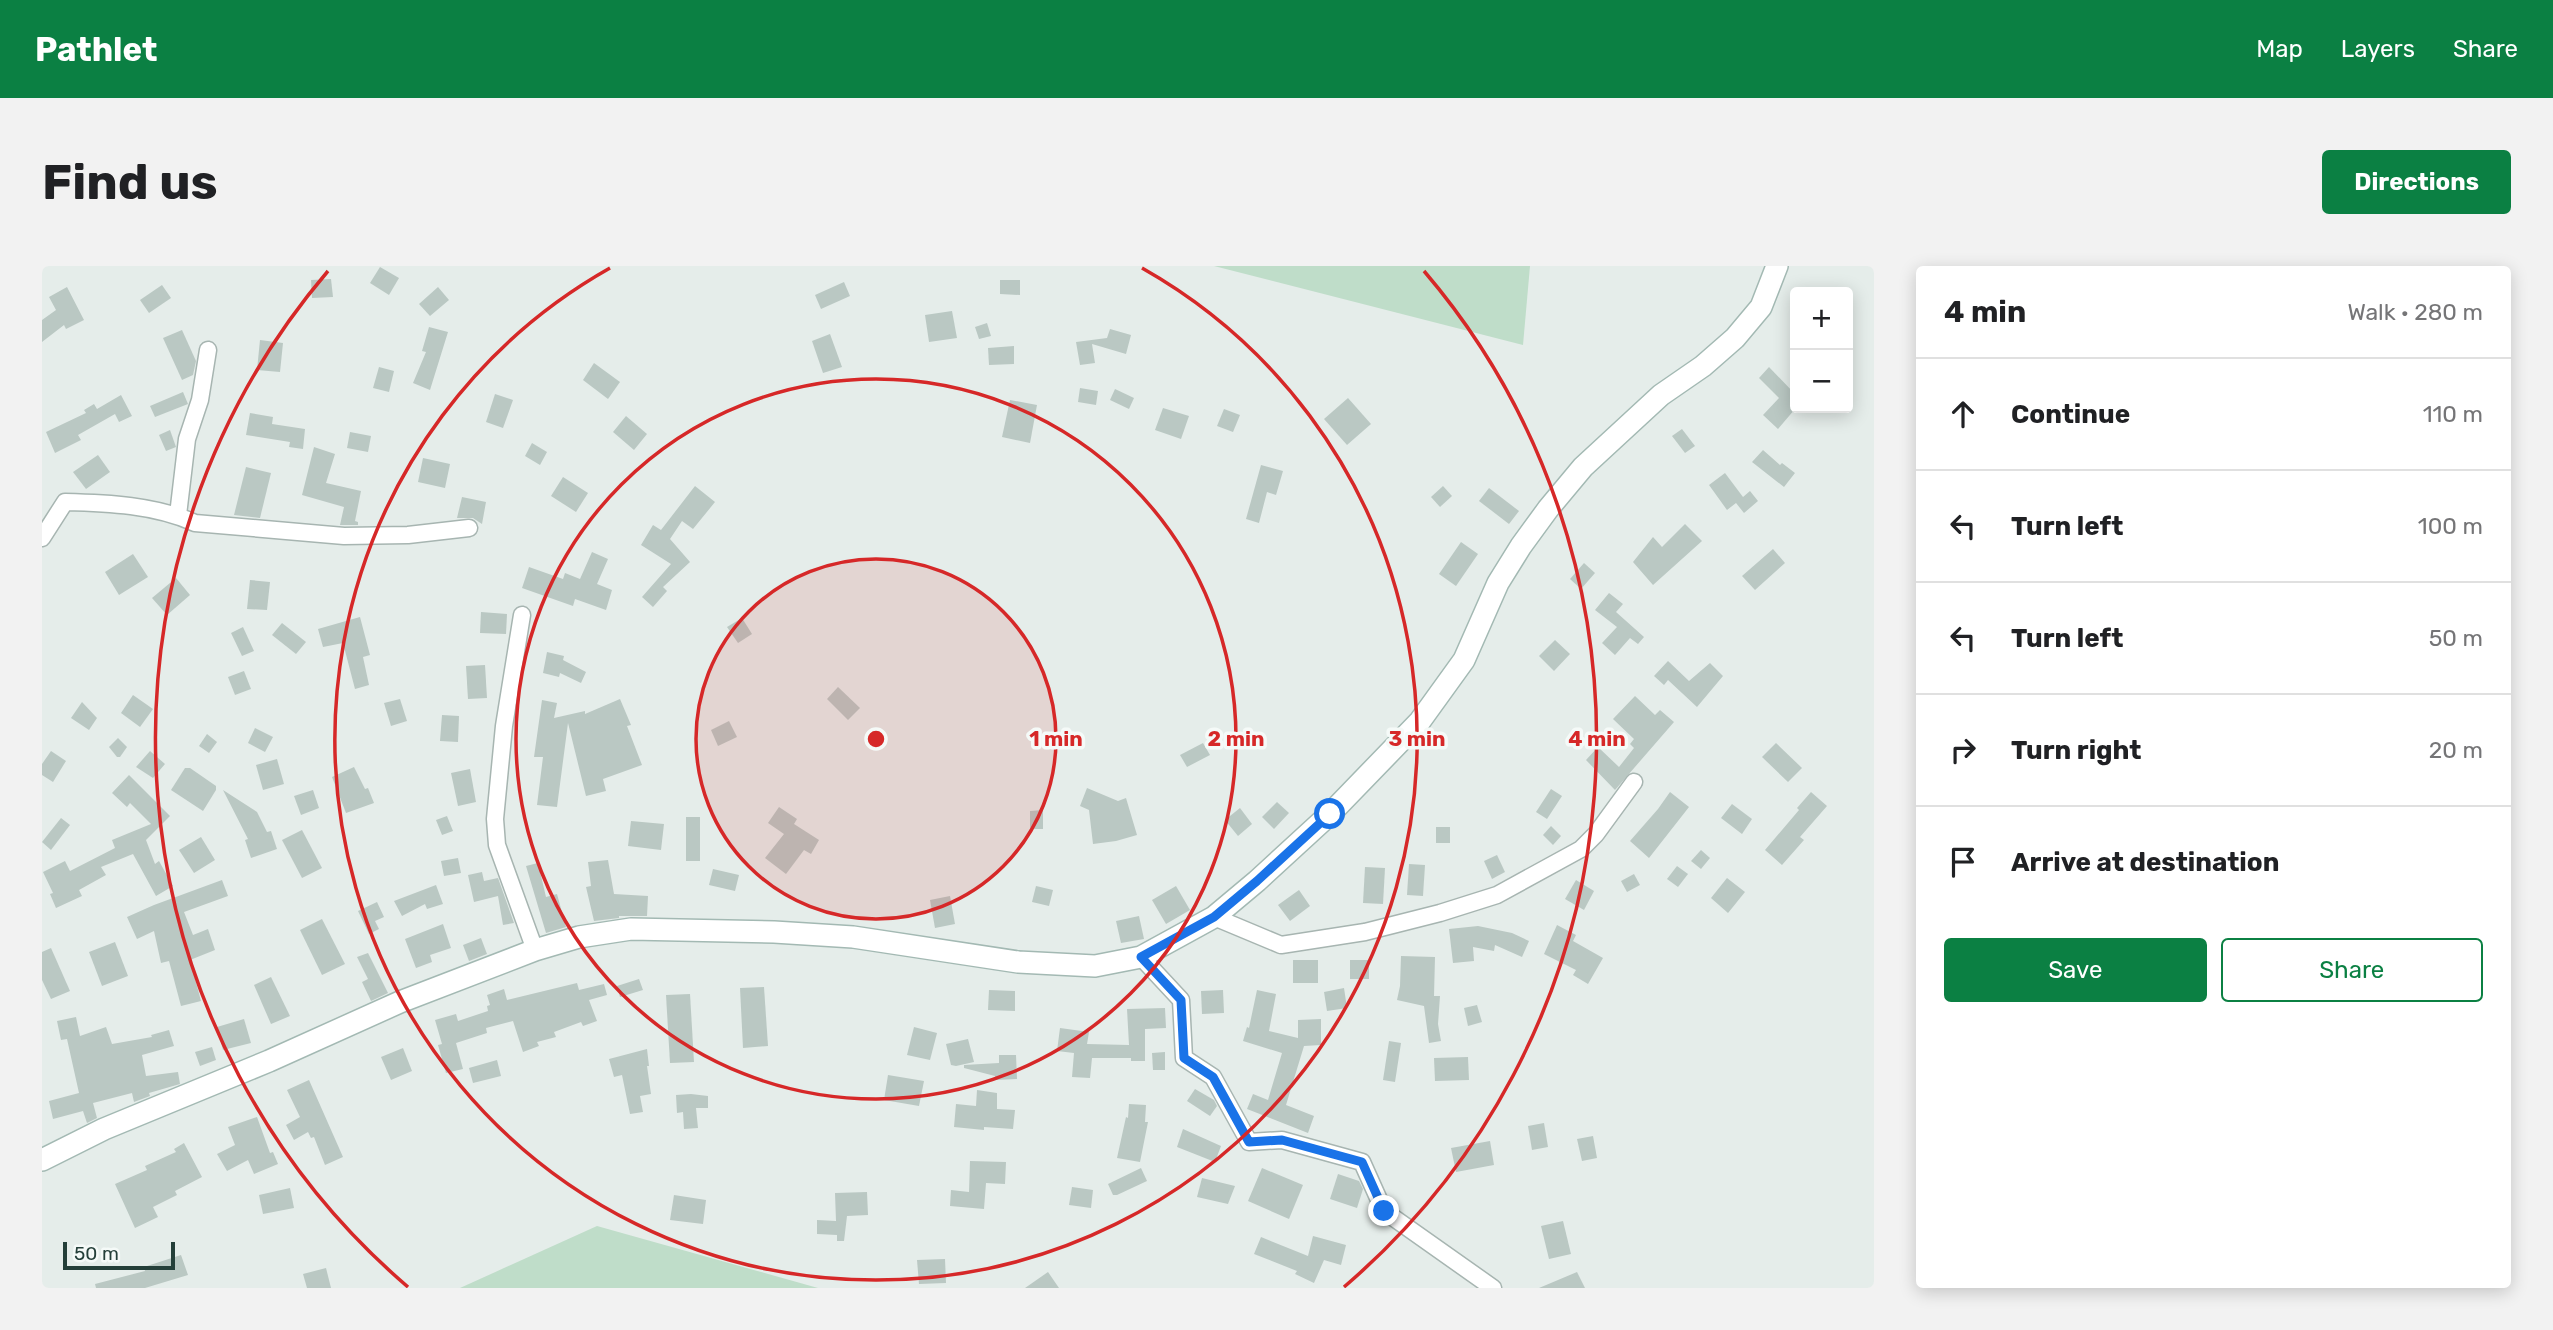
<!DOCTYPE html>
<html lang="en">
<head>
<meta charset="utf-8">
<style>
	body { margin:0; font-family:Rubik,sans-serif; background:#f2f2f2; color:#202124 }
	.controls { position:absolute; right:21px; top:21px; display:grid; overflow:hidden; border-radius:7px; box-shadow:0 4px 18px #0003 }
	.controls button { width:63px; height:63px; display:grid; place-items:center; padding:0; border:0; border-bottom:2px solid #e0e0e0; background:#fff; color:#202124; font:35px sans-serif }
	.scale { position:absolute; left:21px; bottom:18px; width:112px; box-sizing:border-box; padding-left:7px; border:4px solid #243f39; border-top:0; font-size:19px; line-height:24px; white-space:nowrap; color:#243f39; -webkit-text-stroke:5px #f5faf8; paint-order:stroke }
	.stop { position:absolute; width:21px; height:21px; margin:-16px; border:5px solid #1a73e8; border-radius:50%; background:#fff }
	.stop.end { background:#1a73e8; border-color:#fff; box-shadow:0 2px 7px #0008 }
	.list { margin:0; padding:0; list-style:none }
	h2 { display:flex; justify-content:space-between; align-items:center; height:91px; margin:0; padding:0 28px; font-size:30px }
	h2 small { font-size:23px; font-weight:400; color:#757577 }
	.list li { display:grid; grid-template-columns:46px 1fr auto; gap:21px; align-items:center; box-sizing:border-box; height:112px; padding:0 28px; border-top:2px solid #e0e0e0 }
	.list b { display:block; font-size:26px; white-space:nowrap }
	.list em { font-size:23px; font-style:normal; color:#757577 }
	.actions { display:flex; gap:14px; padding:21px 28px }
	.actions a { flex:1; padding:16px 0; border:2px solid #0b8043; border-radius:7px; text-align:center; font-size:24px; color:#0b8043 }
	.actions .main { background:#0b8043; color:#fff }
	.icon { flex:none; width:38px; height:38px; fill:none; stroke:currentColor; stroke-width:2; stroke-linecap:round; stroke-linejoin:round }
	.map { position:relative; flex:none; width:1832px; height:1022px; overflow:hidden; border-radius:7px }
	header { display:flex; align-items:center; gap:42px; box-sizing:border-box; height:98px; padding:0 35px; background:#0b8043; color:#fff }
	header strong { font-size:33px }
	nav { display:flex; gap:38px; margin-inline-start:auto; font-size:24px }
	.intro { display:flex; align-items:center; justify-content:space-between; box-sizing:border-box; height:168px; padding:0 42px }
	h1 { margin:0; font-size:49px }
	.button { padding:18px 32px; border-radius:7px; background:#0b8043; color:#fff; font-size:24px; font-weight:700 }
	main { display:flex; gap:42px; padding:0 42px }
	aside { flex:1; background:#fff; border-radius:7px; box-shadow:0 4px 18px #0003 }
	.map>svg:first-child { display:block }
	.green { fill:#bfddc9 }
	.building { fill:#bac8c3 }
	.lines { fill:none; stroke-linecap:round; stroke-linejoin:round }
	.street-casing { stroke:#a7b5b1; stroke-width:19 }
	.secondary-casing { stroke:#a3b9b3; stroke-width:24 }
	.street { stroke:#fff; stroke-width:16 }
	.secondary { stroke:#fff; stroke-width:21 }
	.route { stroke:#1a73e8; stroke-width:9 }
	.ring { fill:none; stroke:#d62828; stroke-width:3.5 }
	.centre { fill:#d62828; stroke:#f5faf8; stroke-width:3.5 }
	.ring-label { font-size:21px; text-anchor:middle; font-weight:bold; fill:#d62828; stroke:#f5faf8; stroke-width:7; stroke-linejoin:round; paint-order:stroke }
</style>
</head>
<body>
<header>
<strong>Pathlet</strong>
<nav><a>Map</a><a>Layers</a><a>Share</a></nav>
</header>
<div class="intro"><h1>Find us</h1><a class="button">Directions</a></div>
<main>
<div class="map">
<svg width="1832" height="1022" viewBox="0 0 1832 1022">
	<rect width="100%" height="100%" fill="#e5edea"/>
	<g class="green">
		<polygon points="1172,0 1488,0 1481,79"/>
		<polygon points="555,960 776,1022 418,1022"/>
	</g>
	<g class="building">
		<polygon points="338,1 357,12 347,29 328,17"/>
		<polygon points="289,13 291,31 270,32 269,14"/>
		<polygon points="958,14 978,14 978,29 958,28"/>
		<polygon points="802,16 808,30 779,43 773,29"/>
		<polygon points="120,19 129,32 107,47 98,34"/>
		<polygon points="25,21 42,54 24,63 22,59 0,76 0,54 14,44 7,31"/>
		<polygon points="396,21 407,34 388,50 377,38"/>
		<polygon points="910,45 915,72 887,76 883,49"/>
		<polygon points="945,57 949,70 937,73 933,61"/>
		<polygon points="387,61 406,66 388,124 371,117 384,86 380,85"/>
		<polygon points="1068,63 1089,69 1084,88 1050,78 1053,97 1038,99 1034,76 1065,72"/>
		<polygon points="140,64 154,95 151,109 140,114 121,72"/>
		<polygon points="788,68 800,101 781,107 770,75"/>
		<polygon points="218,74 241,77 238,106 215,104"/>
		<polygon points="972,80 972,98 947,99 946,82"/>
		<polygon points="552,97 578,116 566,133 541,114"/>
		<polygon points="337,101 352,105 347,126 331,122"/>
		<polygon points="1727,101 1753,128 1753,143 1736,163 1721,149 1737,132 1717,112"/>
		<polygon points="1038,122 1056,125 1054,139 1036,136"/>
		<polygon points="1073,123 1092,132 1087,143 1068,134"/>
		<polygon points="141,126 146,138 113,151 108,140"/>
		<polygon points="453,128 471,134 461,162 444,156"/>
		<polygon points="79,129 90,150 77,156 73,148 36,169 39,174 13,187 4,166 44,147 42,144 52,138 55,143"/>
		<polygon points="1306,132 1329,158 1305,179 1282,153"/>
		<polygon points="968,134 995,139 988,177 960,171"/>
		<polygon points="1121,142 1147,150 1139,173 1113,164"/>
		<polygon points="1182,143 1198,149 1191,166 1175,160"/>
		<polygon points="208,147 231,151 230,158 263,163 261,183 247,181 248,176 204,169"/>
		<polygon points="584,150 605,168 592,184 571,166"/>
		<polygon points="1640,163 1653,180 1643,187 1630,170"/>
		<polygon points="128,164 134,181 124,185 117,169"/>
		<polygon points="308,166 329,170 326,186 305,182"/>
		<polygon points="490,177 505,186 498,199 483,190"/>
		<polygon points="272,181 293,188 284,217 319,225 313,255 316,256 316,259 298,259 302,241 260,229"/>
		<polygon points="1721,184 1738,199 1740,197 1753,207 1742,221 1710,196"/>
		<polygon points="56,189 68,206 44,223 31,206"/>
		<polygon points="381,192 408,198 403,222 376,216"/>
		<polygon points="1219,199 1241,205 1234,229 1225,226 1217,257 1204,253"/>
		<polygon points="204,201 229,207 218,252 192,249"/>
		<polygon points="1683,207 1701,231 1708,225 1716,235 1702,247 1694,237 1685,244 1667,219"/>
		<polygon points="521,211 546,227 534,246 509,230"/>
		<polygon points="653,220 673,236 651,263 640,255 628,273 648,296 621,321 625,325 611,341 600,331 629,298 599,279 611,259 619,264"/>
		<polygon points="1401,220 1410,230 1398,241 1389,231"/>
		<polygon points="1447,222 1477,245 1467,258 1437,235"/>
		<polygon points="420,231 444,236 440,258 431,252 415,252"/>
		<polygon points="1643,258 1660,275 1611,319 1591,296 1611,271 1620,281"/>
		<polygon points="1419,276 1436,288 1414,320 1397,308"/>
		<polygon points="1731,283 1743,297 1713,324 1700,310"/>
		<polygon points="550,286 566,293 555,318 570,324 564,344 533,333 531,340 480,322 487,301 521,313 523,307 538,313"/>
		<polygon points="91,288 106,311 77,329 63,306"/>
		<polygon points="1542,297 1553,307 1539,323 1528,313"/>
		<polygon points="134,312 148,329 125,349 110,332"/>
		<polygon points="208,314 228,316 225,344 205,343"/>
		<polygon points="1567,327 1581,338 1574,346 1602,371 1596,378 1588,372 1573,389 1560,377 1575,361 1553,344"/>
		<polygon points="439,346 465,348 464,368 438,367"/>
		<polygon points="318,351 328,389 321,391 327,419 313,423 301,377 281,381 276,363"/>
		<polygon points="700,352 710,368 696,377 685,361"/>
		<polygon points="240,357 264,376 254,388 230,369"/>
		<polygon points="201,361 212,385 200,390 189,367"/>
		<polygon points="1513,374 1528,388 1512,405 1497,390"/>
		<polygon points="505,386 522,390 521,394 544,406 539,417 518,407 517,411 501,407"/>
		<polygon points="1626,395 1647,415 1668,397 1681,410 1655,441 1626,414 1622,419 1612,410"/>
		<polygon points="443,399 445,432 426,433 424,400"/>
		<polygon points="202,405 209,423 193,429 186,411"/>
		<polygon points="796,421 818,442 806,454 785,433"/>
		<polygon points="91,429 111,443 98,461 79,447"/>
		<polygon points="1593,430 1613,449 1618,444 1632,456 1573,524 1544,494 1556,481 1577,501 1592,482 1588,478 1592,473 1571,453"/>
		<polygon points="358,433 365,455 349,460 342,437"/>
		<polygon points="578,433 589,459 585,460 600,499 561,513 564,525 544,530 526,457 515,541 495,539 501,491 492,491 500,434 515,437 512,452 543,445 543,448"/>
		<polygon points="40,436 55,452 47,464 29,452"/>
		<polygon points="400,449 417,450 416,476 398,475"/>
		<polygon points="687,455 695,471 676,480 669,464"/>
		<polygon points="213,462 231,471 223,486 206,477"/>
		<polygon points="165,468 175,476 167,487 157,480"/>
		<polygon points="76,472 85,481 78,491 75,491 67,481"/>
		<polygon points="1161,477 1168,489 1145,501 1138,489"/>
		<polygon points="1734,477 1760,502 1746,516 1720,491"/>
		<polygon points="9,485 24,495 11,516 0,509 0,498"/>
		<polygon points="108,485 123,498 111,512 94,501"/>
		<polygon points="235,493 242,518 221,524 214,499"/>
		<polygon points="312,501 323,523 326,522 332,537 304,547 290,511"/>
		<polygon points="143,502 148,502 174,520 174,524 161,545 129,524"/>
		<polygon points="428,503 434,536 416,540 409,507"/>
		<polygon points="87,509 128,550 104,574 113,598 117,595 131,620 114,630 91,588 59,601 64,609 37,624 40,630 14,642 8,628 11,627 1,606 23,595 28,605 73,582 70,574 109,558 88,537 85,541 70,527"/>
		<polygon points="1045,522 1076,535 1084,532 1095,569 1074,575 1051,578 1047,544 1038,540"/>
		<polygon points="1509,523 1520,530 1505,553 1494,546"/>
		<polygon points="181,524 215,546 225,566 229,565 235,583 209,592 203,574 206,573"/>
		<polygon points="271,524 277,542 259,549 252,530"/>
		<polygon points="1628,526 1647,541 1607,592 1588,575 1616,543"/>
		<polygon points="1769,526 1785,540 1758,571 1762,574 1740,599 1723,584 1757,544 1755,542"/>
		<polygon points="1235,536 1247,547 1232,563 1220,551"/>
		<polygon points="1690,538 1710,553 1700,568 1679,552"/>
		<polygon points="737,541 755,553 752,558 777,574 769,588 762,584 744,608 723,592 742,568 726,557"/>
		<polygon points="1198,542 1210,558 1196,570 1183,554"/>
		<polygon points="1001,544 1001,563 988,563 988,545"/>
		<polygon points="405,550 411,565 400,569 394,554"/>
		<rect x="644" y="551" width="14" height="44"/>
		<polygon points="19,552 28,559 9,584 0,576"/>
		<polygon points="589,555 622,558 619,584 586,580"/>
		<polygon points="1509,560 1519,570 1511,579 1501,569"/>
		<rect x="1394" y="561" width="14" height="16"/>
		<polygon points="260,564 280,602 260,612 240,574"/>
		<polygon points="159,571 173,594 152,607 137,584"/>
		<polygon points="1659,584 1668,592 1659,603 1649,595"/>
		<polygon points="1455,589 1463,606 1450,613 1442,595"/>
		<polygon points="416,592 419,607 402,610 399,595"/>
		<polygon points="566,594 572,628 606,630 605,650 577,650 577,652 552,655 544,621 549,620 546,596"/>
		<polygon points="496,597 504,631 515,628 524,661 504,667 484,600"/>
		<polygon points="1367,598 1383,599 1381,630 1365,629"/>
		<polygon points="1635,600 1646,608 1636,621 1625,613"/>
		<polygon points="1323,601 1343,602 1341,638 1321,637"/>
		<polygon points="671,603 697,609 693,625 667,619"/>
		<polygon points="440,606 442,615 456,612 472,657 461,659 456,630 432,636 426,609"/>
		<polygon points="1592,608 1598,619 1585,626 1579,615"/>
		<polygon points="1685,612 1703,626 1686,647 1669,632"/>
		<polygon points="180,614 186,630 142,646 151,669 166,663 173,684 148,694 159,735 139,740 127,695 119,697 112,665 95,673 85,651 112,639"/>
		<polygon points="1534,614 1552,625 1542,644 1523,633"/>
		<polygon points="394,619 401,638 385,643 383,638 360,650 352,635"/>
		<polygon points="994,620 1011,624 1007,640 990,636"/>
		<polygon points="1134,620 1148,644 1124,658 1110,634"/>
		<polygon points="1257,624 1268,640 1248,655 1236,639"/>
		<polygon points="908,630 913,658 893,662 888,634"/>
		<polygon points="335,636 342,651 333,655 337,663 327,668 316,645"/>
		<polygon points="1097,650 1102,673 1079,677 1074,655"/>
		<polygon points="280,653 303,698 280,709 258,664"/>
		<polygon points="401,658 409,682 388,689 390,696 374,702 363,673"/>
		<polygon points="1515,659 1534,669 1531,675 1561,692 1546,718 1531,709 1534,704 1502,688"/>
		<polygon points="1436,660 1470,667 1487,675 1480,691 1453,679 1452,685 1431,681 1432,695 1411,697 1407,663"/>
		<polygon points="439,672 445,688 427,695 421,679"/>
		<polygon points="73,676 86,710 60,720 47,686"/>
		<polygon points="9,682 28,725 9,733 0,714 0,686"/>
		<polygon points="326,687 346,727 329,735 320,716 326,713 315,691"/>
		<polygon points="1359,690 1393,691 1392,730 1398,730 1396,758 1399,775 1387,777 1382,740 1355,734 1358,720"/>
		<rect x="1251" y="694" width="25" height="23"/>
		<rect x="1308" y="694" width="19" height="19"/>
		<polygon points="229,711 248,750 229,758 212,719"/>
		<polygon points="597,713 601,724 578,731 575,720"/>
		<polygon points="535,717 537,724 562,718 565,729 547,734 555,755 541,760 539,756 512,766 514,771 495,776 497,780 481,786 471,755 444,762 445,767 414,777 421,803 404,807 396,779 400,778 393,754 414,748 416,755 446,745 445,740 448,739 445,729 462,723 465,734"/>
		<polygon points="722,721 726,780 701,782 698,722"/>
		<polygon points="1302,722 1305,742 1285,745 1282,726"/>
		<polygon points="947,724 973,725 973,745 946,744"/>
		<polygon points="1181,724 1182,747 1160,748 1159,725"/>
		<polygon points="1215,724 1234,728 1227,765 1256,772 1256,754 1279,753 1279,779 1262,780 1244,839 1272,850 1266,867 1205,843 1211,828 1226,834 1240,787 1201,775 1205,761 1207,762"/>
		<polygon points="648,728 652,796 628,797 624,729"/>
		<polygon points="1435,739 1440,756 1426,760 1422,742"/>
		<polygon points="1123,742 1124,762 1103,763 1103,795 1089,795 1089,792 1050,792 1048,812 1030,811 1032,787 1015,785 1018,762 1047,766 1045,778 1087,779 1085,743"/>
		<polygon points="34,751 38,770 64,761 70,778 110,771 109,769 127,764 132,780 100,789 104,810 136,806 138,818 107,827 108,830 92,836 90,827 51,837 55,852 45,857 41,845 11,853 7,835 37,827 25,773 19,774 15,755"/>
		<polygon points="202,753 209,777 181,784 175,761"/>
		<polygon points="872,761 895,767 888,794 865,789"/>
		<polygon points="926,773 932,796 914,800 909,799 904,778"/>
		<polygon points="1347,775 1359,777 1353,816 1341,814"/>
		<polygon points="170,781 174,794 158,800 153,786"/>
		<polygon points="361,782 370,805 349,814 339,791"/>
		<polygon points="605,783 607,800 605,800 609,828 598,830 601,846 588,848 580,809 572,811 567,793"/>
		<polygon points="1123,786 1123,804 1111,804 1110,787"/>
		<polygon points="957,789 974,789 975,813 953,814 953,810 922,802 922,799 957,797"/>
		<polygon points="1426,791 1427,814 1393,815 1392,792"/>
		<polygon points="455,794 459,810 431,817 427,802"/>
		<polygon points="846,809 882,815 877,840 842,834"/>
		<polygon points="267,814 301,891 283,899 272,871 269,872 266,866 252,874 244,859 258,851 245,824"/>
		<polygon points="1153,823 1172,834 1175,840 1168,850 1145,835"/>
		<polygon points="935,824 955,827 955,843 973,844 971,863 942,861 942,864 912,861 914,838 934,840"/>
		<polygon points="649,828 666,830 666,842 654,842 656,862 642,863 641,846 635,847 634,829"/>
		<polygon points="1087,838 1104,839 1103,856 1106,856 1098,896 1075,892 1084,851 1086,852"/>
		<polygon points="215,851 228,887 231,886 236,898 212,908 206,894 185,905 175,888 193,879 186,861"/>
		<polygon points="1502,857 1506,881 1490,884 1486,860"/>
		<polygon points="1141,863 1179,880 1173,896 1135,881"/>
		<polygon points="1551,870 1555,892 1540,895 1535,873"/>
		<polygon points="1448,875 1452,899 1414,906 1409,882"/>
		<polygon points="142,877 160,911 133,925 135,929 111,941 116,951 93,962 73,918 105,904 103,900 134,886 132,883"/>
		<polygon points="928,895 964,896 963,918 944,917 942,943 908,940 909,924 927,926"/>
		<polygon points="1099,902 1105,915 1075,929 1071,929 1066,918"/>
		<polygon points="1220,902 1261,919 1247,953 1206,935"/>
		<polygon points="1296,908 1317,915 1321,923 1315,942 1288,933"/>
		<polygon points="1160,912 1193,920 1186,938 1155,931"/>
		<polygon points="1030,921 1051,924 1049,942 1027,939"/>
		<polygon points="248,922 252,942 221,948 217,929"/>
		<polygon points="825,926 826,949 805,950 802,975 795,975 795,969 775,968 775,954 794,955 793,927"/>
		<polygon points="632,929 664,934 661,958 628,954"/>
		<polygon points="1521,955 1529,988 1507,993 1499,960"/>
		<polygon points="1271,970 1304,979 1299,999 1282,994 1272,1017 1253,1008 1255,1005 1212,988 1219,971 1266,990"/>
		<polygon points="139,989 146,1009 103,1022 54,1022 53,1018 103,1005 102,1001"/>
		<polygon points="903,993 904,1017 877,1018 875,994"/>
		<polygon points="284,1002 289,1022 265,1022 261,1008"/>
		<polygon points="1006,1006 1017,1022 983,1022"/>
		<polygon points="1535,1006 1543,1022 1497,1022"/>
	</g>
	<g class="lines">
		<g class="street-casing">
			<g id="street">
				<polyline points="136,249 145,173 158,134 166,84"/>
				<path d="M 0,272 L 23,236 C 66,237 113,239 153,257 L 302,270 L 366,269 L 427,262"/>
				<polyline points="480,349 462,460 453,553 455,579 493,684"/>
				<polyline points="1172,651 1239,679 1323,666 1398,647 1455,629 1539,583 1554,568 1592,516"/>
				<polyline points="1099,691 1139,734 1142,792 1171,811 1207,876 1240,874 1320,896 1342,945 1451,1022"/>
			</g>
		</g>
		<g class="secondary-casing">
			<polyline id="secondary" points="0,894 62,863 227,795 358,736 493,684 537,671 589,663 732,666 811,671 976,696 1053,700 1099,691 1172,651 1215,615 1288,548 1378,455 1422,394 1456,317 1479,280 1506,243 1541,201 1619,129 1661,100 1693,72 1719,41 1735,0"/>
		</g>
		<use href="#street" class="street"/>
		<use href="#secondary" class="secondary"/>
	</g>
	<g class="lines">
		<polyline class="route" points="1288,548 1215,615 1172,651 1099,691 1139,734 1142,792 1171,811 1207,876 1240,874 1320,896 1342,945"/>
	</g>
	<circle cx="834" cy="473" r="180" fill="#d62828" fill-opacity=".12"/>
	<g class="ring">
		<circle cx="834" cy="473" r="180"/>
		<circle cx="834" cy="473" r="360"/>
		<path d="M1100 2A541 541 0 1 1 568 2"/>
		<path d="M366 1021A721 721 0 0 1 286 5M1382 5A721 721 0 0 1 1302 1021"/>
	</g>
	<circle cx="834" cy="473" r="10" class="centre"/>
	<g class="ring-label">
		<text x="1014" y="480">1 min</text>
		<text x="1194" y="480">2 min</text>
		<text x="1375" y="480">3 min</text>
		<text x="1555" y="480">4 min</text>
	</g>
</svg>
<div class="controls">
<button>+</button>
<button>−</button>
</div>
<div class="scale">50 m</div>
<div class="stop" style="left:1288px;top:548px"></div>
<div class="stop end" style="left:1342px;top:945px"></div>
</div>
<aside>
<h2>4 min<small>Walk · 280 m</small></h2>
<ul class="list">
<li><svg class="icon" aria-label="ahead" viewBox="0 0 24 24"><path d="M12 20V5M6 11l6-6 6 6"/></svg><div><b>Continue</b></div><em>110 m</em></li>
<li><svg class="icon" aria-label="left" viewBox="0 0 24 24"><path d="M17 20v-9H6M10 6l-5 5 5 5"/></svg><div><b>Turn left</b></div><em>100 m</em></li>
<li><svg class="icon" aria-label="left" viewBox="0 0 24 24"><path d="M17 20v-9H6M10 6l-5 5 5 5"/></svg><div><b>Turn left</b></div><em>50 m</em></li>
<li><svg class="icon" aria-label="right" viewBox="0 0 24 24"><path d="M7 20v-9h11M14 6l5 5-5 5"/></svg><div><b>Turn right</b></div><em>20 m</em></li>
<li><svg class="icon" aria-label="arrive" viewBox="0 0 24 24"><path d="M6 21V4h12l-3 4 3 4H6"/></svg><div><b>Arrive at destination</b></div></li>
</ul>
<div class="actions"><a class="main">Save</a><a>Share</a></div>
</aside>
</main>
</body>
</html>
